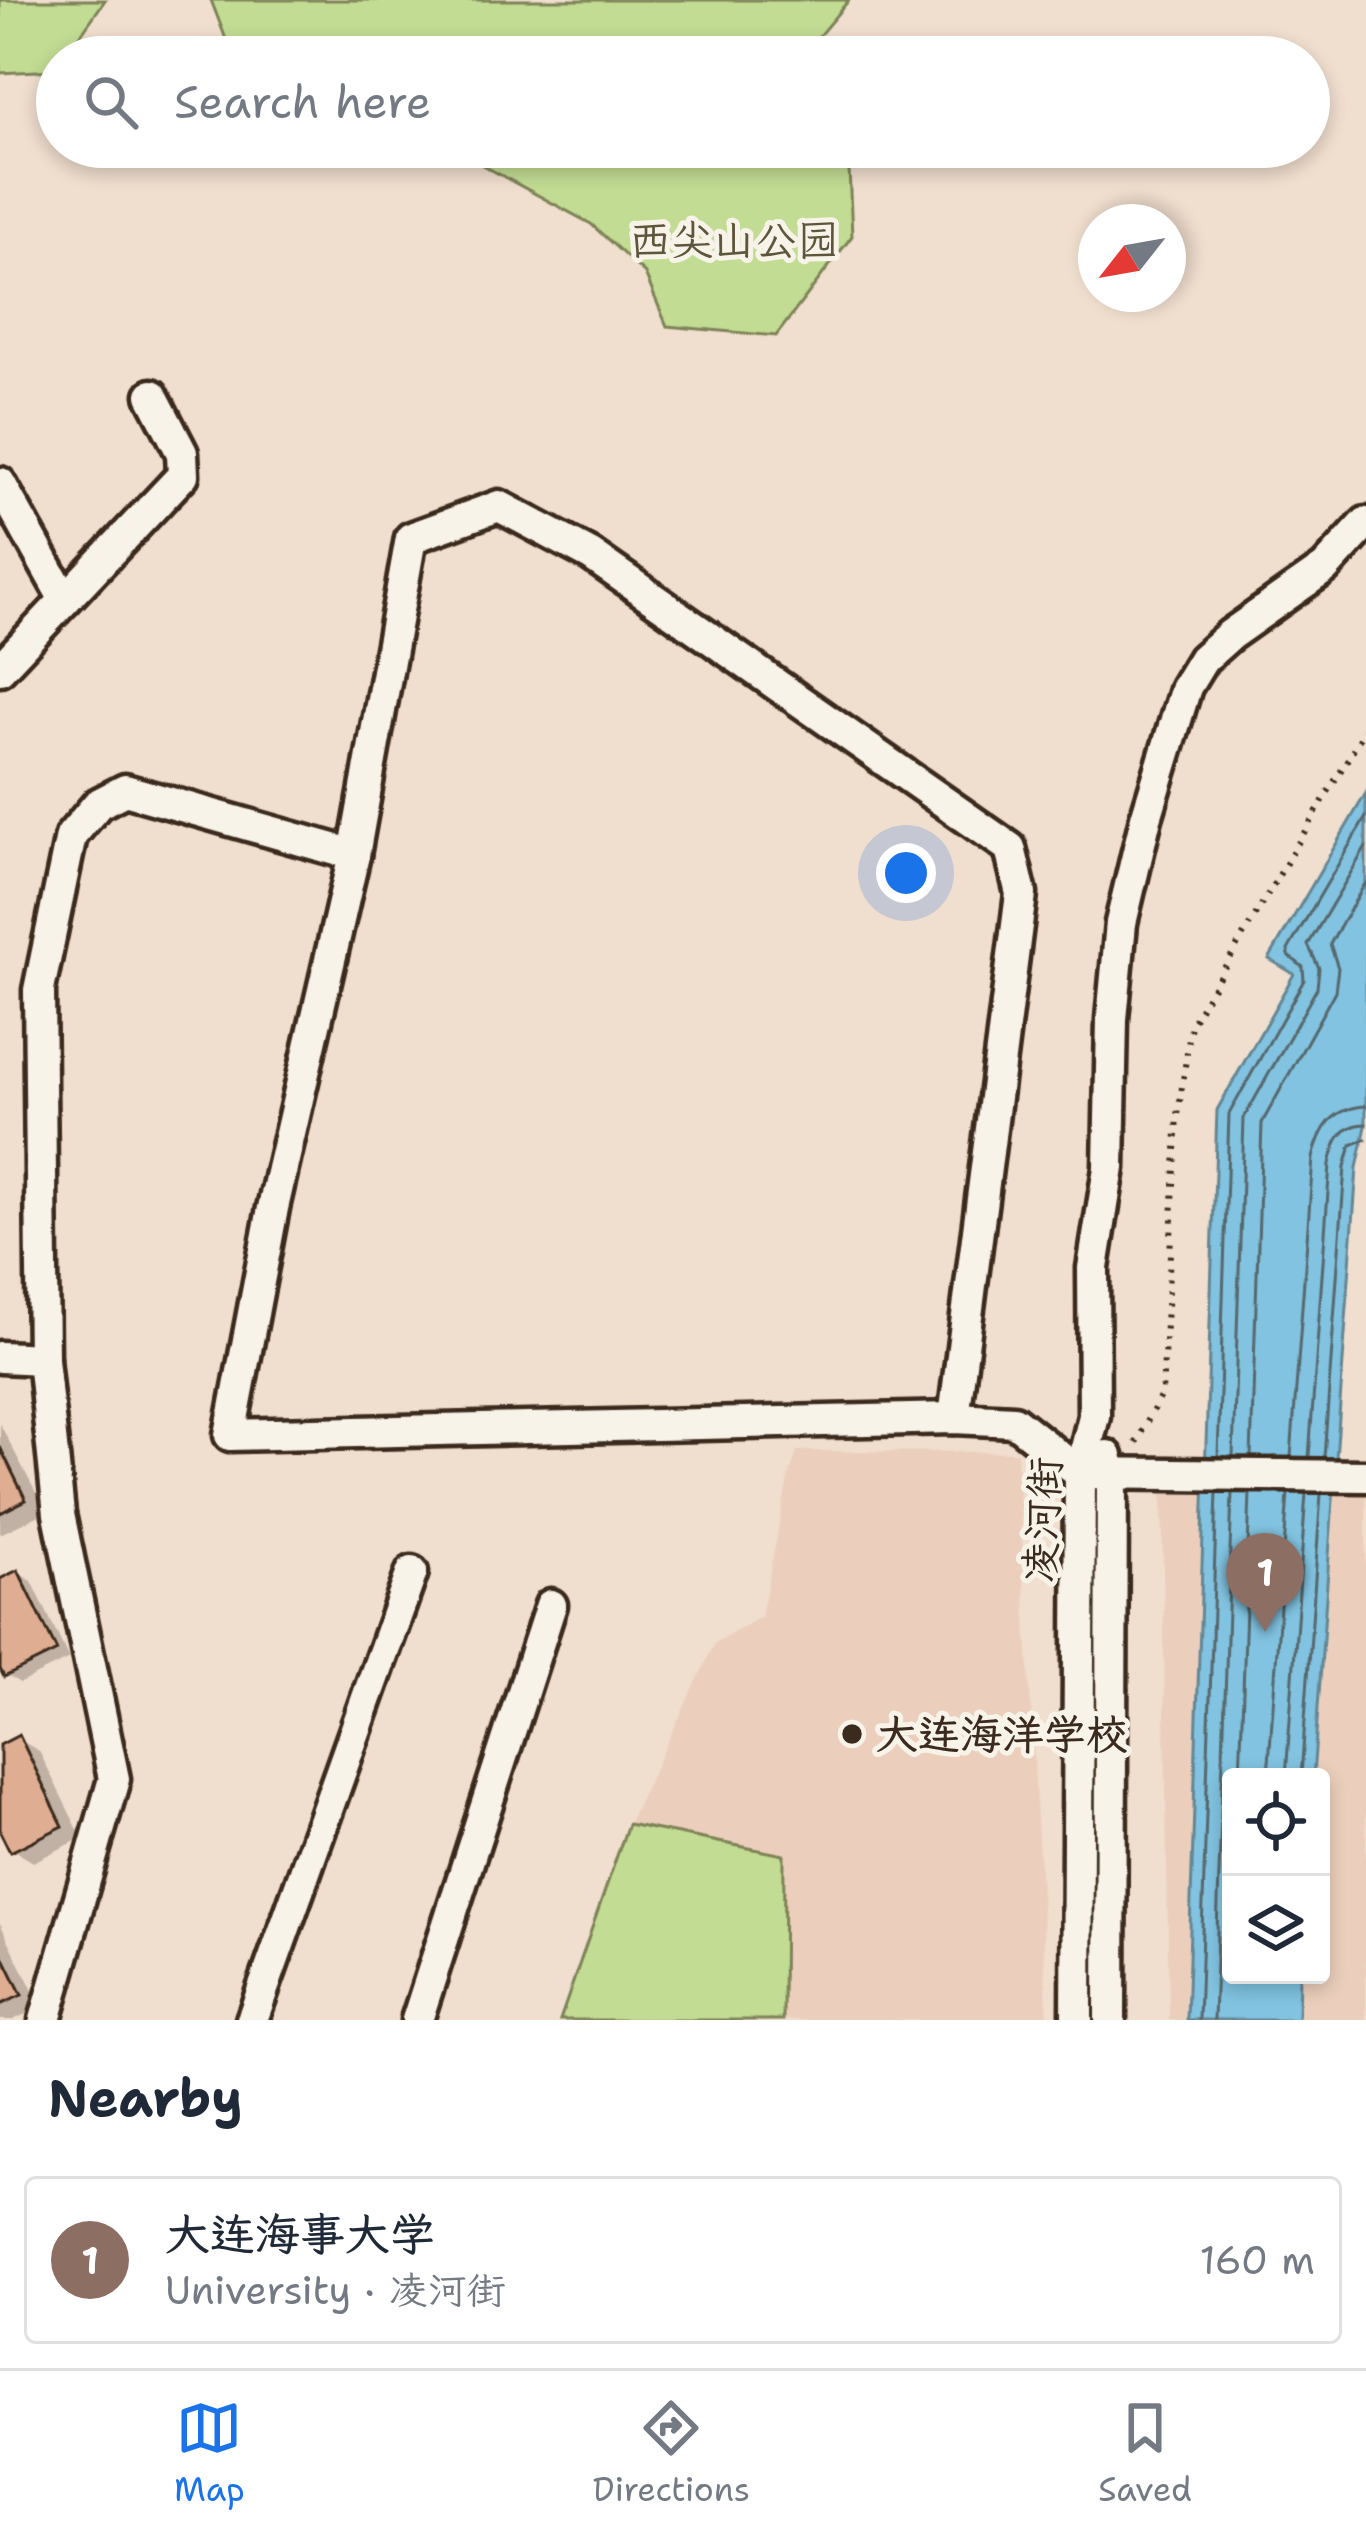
<!DOCTYPE html>
<html lang="en">
<head>
<meta charset="utf-8">
<style>
	body { margin:0; font-family:"Shantell Sans","LXGW WenKai TC",sans-serif; background:#f2f2f3; color:#1f2937 }
	.controls { position:absolute; right:36px; bottom:36px; display:grid; overflow:hidden; border-radius:12px; box-shadow:0 6px 18px #0003 }
	.controls button { width:108px; height:108px; display:grid; place-items:center; padding:0; border:0; border-bottom:3px solid #e0e1e3; background:#fff; color:#1f2937; font:60px sans-serif }
	.compass { position:absolute; left:1078px; top:204px; width:108px; height:108px; border-radius:50%; background:#fff; box-shadow:0 6px 18px #0003; rotate:239deg }
	.you { position:absolute; left:906px; top:873px; width:42px; height:42px; margin:-30px; border:9px solid #fff; border-radius:50%; background:#1a73e8; box-shadow:0 0 0 18px #1a73e833 }
	.badge { display:grid; place-items:center; width:78px; height:78px; border-radius:50%; background:#1a73e8; color:#fff; font-size:39px; font-weight:700 }
	.pin { position:absolute; translate:-50% -99px; filter:drop-shadow(0 3px 6px #0008) }
	.pin::after { content:''; position:absolute; top:63px; width:42px; height:36px; background:inherit; clip-path:polygon(0 0,100% 0,50% 100%) }
	.list { margin:0; padding:0; list-style:none }
	h2 { display:flex; justify-content:space-between; align-items:center; height:156px; margin:0; padding:0 48px; font-size:51px }
	h2 small { font-size:39px; font-weight:400; color:#747a83 }
	.list li { display:grid; grid-template-columns:78px 1fr auto; gap:36px; align-items:center; box-sizing:border-box; height:168px; margin:0 24px 24px; padding:0 24px; border:3px solid #e0e1e3; border-radius:12px }
	.list b { display:block; font-size:45px; white-space:nowrap }
	.list p { margin:0; font-size:39px; white-space:nowrap; color:#747a83 }
	.list em { font-size:39px; font-style:normal; color:#747a83 }
	.icon { flex:none; width:66px; height:66px; fill:none; stroke:currentColor; stroke-width:2; stroke-linecap:round; stroke-linejoin:round }
	.map { position:relative; flex:none; width:1366px; height:2020px; overflow:hidden }
	.search { position:absolute; background:#fff; box-shadow:0 6px 18px #0003; left:36px; right:36px; top:36px; height:132px; display:flex; align-items:center; gap:30px; box-sizing:border-box; padding:0 42px; border-radius:66px; color:#747a83; font-size:45px }
	.sheet { height:348px; background:#fff }
	nav { display:flex; justify-content:space-around; align-items:center; box-sizing:border-box; height:168px; border-top:3px solid #e0e1e3; background:#fff; font-size:33px; color:#747a83 }
	nav a { display:grid; justify-items:center; gap:6px }
	nav .on { color:#1a73e8 }
	.map>svg:first-child { display:block }
	.built { fill:#ebcfbc; fill-rule:evenodd }
	.green { fill:#c2dc93; stroke:#7e8358; stroke-width:3 }
	.water { fill:#81c3e1; stroke:#658693; stroke-width:3 }
	.shadow { fill:#0003 }
	.lines { fill:none; stroke-linecap:round; stroke-linejoin:round }
	.shore { stroke:#57676c; stroke-width:3 }
	.building { fill:#dfad91; stroke:#3b2a1e; stroke-width:3 }
	.street-casing { stroke:#3b2a1e; stroke-width:39 }
	.path { stroke:#3b2a1e; stroke-width:6; stroke-dasharray:3 9; stroke-linecap:butt }
	.street { stroke:#f7f3e8; stroke-width:30 }
	.poi-dot { fill:#3b2a1e; stroke:#f7f3e8; stroke-width:4.5 }
	.labels { text-anchor:middle; stroke-width:10; stroke-linejoin:round; paint-order:stroke }
	.park-label { font-size:42px; fill:#5d563b; stroke:#f7f3e8 }
	.street-label { font-size:42px; fill:#3b2a1e; stroke:#f7f3e8 }
	.poi-label { font-size:42px; font-weight:bold; fill:#3b2a1e; stroke:#f7f3e8; text-anchor:start }
</style>
</head>
<body>
<div class="map">
<svg width="1366" height="2020" viewBox="0 0 1366 2020">
	<rect width="100%" height="100%" fill="#f0dece"/>
	<filter id="ink" filterUnits="userSpaceOnUse"><feTurbulence type="fractalNoise" baseFrequency=".00833" numOctaves="2"/><feDisplacementMap in="SourceGraphic" scale="24" xChannelSelector="R" yChannelSelector="G"/><feConvolveMatrix kernelMatrix="1 2 1 2 8 2 1 2 1" color-interpolation-filters="sRGB"/></filter>
	<g filter="url(#ink)">
		<g class="built">
			<polygon points="797,1451 1017,1452 1048,2020 560,2020 628,1824 715,1643 761,1617 788,1479"/>
			<path d="M 1162,1486 L 1366,1487 L 1366,2020 L 1169,2020 ZM 1231,1777 L 1321,1777 L 1321,1975 L 1231,1975 Z"/>
		</g>
		<g class="green">
			<polygon points="0,0 105,0 65,57 57,57 56,70 0,73"/>
			<polygon points="211,0 849,0 817,38 822,57 240,57 229,47"/>
			<polygon points="449,147 848,147 852,236 776,336 667,326 645,274 591,224"/>
			<polygon points="628,1824 784,1855 783,2020 560,2020"/>
		</g>
		<polygon class="water" points="1366,793 1366,1126 1357,1168 1313,1777 1231,1777 1231,1975 1299,1975 1298,2020 1187,2020 1217,1110 1294,974 1269,959"/>
		<g class="shadow">
			<polygon points="0,1424 46,1512 0,1534"/>
			<polygon points="18,1573 32,1581 69,1659 20,1683 6,1675 0,1662 0,1583"/>
			<polygon points="18,1739 39,1751 82,1838 33,1862 12,1849 0,1825 0,1748"/>
			<polygon points="0,1923 41,2007 13,2020 0,2020"/>
		</g>
		<g class="lines">
			<g class="shore">
				<polyline points="1218,1456 1229,1114 1304,980 1303,967 1289,956 1288,950 1366,817"/>
				<polyline points="1233,1457 1244,1118 1317,988 1319,968 1308,945 1366,847"/>
				<polyline points="1251,1457 1262,1123 1335,991 1338,968 1330,944 1366,882"/>
				<path d="M 1291,1457 L 1313,1158 C 1320,1128 1332,1108 1366,1106"/>
				<path d="M 1309,1457 L 1330,1164 C 1335,1142 1340,1125 1366,1124"/>
				<polyline points="1324,1458 1345,1167 1351,1145 1366,1139"/>
				<polyline points="1240,1777 1250,1493"/>
				<polyline points="1268,1777 1288,1493"/>
				<polyline points="1286,1777 1306,1493"/>
				<polyline points="1301,1777 1321,1494"/>
				<polyline points="1199,2020 1217,1492"/>
				<polyline points="1214,2020 1232,1493"/>
			</g>
		</g>
		<g class="building">
			<polygon points="0,1447 26,1500 0,1513"/>
			<polygon points="18,1570 57,1651 4,1677 0,1669 0,1579"/>
			<polygon points="19,1735 63,1826 10,1852 0,1832 0,1745"/>
			<polygon points="0,1950 22,1995 0,2005"/>
		</g>
		<g class="lines">
			<g class="street-casing">
				<g id="street">
					<polyline points="0,483 65,600 0,669"/>
					<polyline points="65,600 183,475 182,453 152,395"/>
					<polyline points="354,855 411,538 499,506 591,555 1010,848 1021,894 954,1418"/>
					<polyline points="0,1357 43,1359"/>
					<polyline points="1107,1456 1112,1473 1110,2020"/>
					<polyline points="45,2020 114,1779 59,1514 43,1359 39,990 71,836 98,804 125,790 354,855 273,1208 230,1435 954,1418 1014,1421 1080,1473 1366,1476"/>
					<polyline points="252,2020 412,1572"/>
					<polyline points="417,2020 551,1605"/>
					<polyline points="1077,2020 1080,1473 1094,1416 1093,1268 1109,1168 1112,1019 1121,923 1146,818 1186,687 1203,659 1230,635 1325,568 1366,523"/>
				</g>
			</g>
			<polyline class="path" points="1136,1443 1162,1393 1178,1115 1191,1024 1366,728"/>
			<use href="#street" class="street"/>
		</g>
	</g>
	<circle class="poi-dot" cx="852" cy="1734" r="12"/>
	<g class="labels">
		<g class="park-label">
			<text x="734" y="255">西尖山公园</text>
		</g>
		<g class="street-label">
			<text transform="translate(1042 1520) rotate(-87)" y="15">凌河街</text>
		</g>
		<g class="poi-label">
			<text x="876" y="1749">大连海洋学校</text>
		</g>
	</g>
</svg>
<div class="controls">
<button><svg class="icon" aria-label="locate" viewBox="0 0 24 24"><circle cx="12" cy="12" r="6"/><path d="M12 2v4M12 18v4M2 12h4M18 12h4"/></svg></button>
<button><svg class="icon" aria-label="layers" viewBox="0 0 24 24"><path d="M12 4l9 5-9 5-9-5zM3 14l9 5 9-5"/></svg></button>
</div>
<svg class="compass" viewBox="-18 -18 36 36"><path d="M0-13l5 13h-10z" fill="#e53935"/><path d="M0 13l5-13h-10z" fill="#747a83"/></svg>
<div class="you"></div>
<div class="pin badge" style="left:1265px;top:1632px;background:#8d6e63">1</div>
<div class="search"><svg class="icon" aria-label="search" viewBox="0 0 24 24"><circle cx="10" cy="10" r="6"/><path d="M15 15l6 6"/></svg>Search here</div>
</div>
<section class="sheet">
<h2>Nearby<small></small></h2>
<ul class="list">
<li><span class="badge" style="background:#8d6e63">1</span><div><b>大连海事大学</b><p>University · 凌河街</p></div><em>160 m</em></li>
</ul>
</section>
<nav>
<a class="on"><svg class="icon" aria-label="map" viewBox="0 0 24 24"><path d="M3 6l6-2 6 2 6-2v14l-6 2-6-2-6 2zM9 4v14M15 6v14"/></svg>Map</a>
<a><svg class="icon" aria-label="directions" viewBox="0 0 24 24"><path d="M12 3l9 9-9 9-9-9zM9 14v-3h6M13 9l2 2-2 2"/></svg>Directions</a>
<a><svg class="icon" aria-label="saved" viewBox="0 0 24 24"><path d="M7 4h10v16l-5-4-5 4z"/></svg>Saved</a>
</nav>
</body>
</html>
